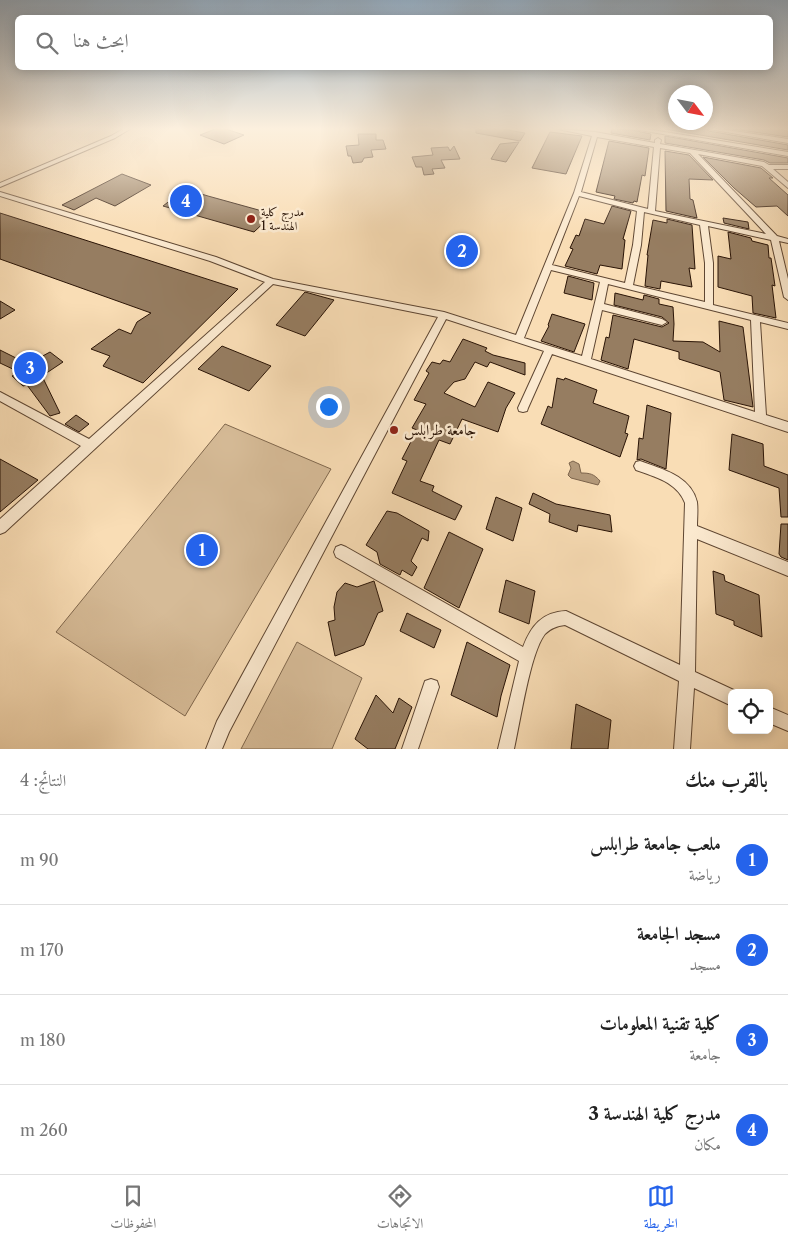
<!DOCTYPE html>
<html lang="ar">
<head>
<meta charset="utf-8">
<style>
	body { margin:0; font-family:"Libre Caslon Text",Amiri,serif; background:#f2f2f2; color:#222; direction:rtl }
	.controls { position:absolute; right:15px; bottom:15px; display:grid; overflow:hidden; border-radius:8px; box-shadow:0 2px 12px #0003 }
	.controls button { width:45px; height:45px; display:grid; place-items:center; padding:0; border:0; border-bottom:1px solid #e0e0e0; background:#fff; color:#222; font:25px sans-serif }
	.compass { position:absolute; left:668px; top:85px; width:45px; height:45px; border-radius:50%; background:#fff; box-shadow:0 2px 12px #0003; rotate:122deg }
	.you { position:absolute; left:328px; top:406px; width:18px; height:18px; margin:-12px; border:4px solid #fff; border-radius:50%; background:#1a73e8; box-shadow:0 0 0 8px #1a73e833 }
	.badge { display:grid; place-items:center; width:32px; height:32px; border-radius:50%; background:#2563eb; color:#fff; font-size:16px; font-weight:700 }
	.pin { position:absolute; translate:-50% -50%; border:2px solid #fff; box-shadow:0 1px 5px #0006 }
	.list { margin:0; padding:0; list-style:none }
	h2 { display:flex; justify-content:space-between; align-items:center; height:65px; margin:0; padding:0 20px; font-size:21px }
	h2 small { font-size:16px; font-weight:400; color:#767676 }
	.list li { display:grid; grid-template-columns:32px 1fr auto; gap:15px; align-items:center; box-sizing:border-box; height:90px; padding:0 20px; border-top:1px solid #e0e0e0 }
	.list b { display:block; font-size:19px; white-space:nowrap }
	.list p { margin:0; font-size:16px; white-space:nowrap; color:#767676 }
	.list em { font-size:16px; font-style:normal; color:#767676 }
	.icon { flex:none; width:28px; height:28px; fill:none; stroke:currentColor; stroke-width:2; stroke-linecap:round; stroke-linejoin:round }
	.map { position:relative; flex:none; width:788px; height:749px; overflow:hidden; direction:ltr }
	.search { position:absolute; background:#fff; box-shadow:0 2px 12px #0003; left:15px; right:15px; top:15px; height:55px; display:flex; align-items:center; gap:12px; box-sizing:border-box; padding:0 18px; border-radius:8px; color:#767676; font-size:19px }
	.sheet { height:425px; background:#fff }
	nav { display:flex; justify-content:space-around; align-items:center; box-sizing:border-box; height:70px; border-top:1px solid #e0e0e0; background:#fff; font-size:14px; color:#767676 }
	nav a { display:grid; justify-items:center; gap:2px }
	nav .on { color:#2563eb }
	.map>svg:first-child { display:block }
	.green { fill:#d6bb97; stroke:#80684e }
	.water { fill:#b3997a; stroke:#7c644c }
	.building { fill:#967d61; stroke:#2a1406 }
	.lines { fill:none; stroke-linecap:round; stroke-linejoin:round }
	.street-casing { stroke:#5e4632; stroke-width:2 }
	.street { fill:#fbe9cf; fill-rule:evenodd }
	.poi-dot { fill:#8f2418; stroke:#fbe9cf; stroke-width:2 }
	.labels { text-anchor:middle; stroke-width:5; stroke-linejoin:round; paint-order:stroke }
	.far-poi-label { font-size:12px; fill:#2a1406; stroke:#fbe9cf; text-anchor:start }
	.poi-label { font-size:15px; fill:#2a1406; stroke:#fbe9cf; text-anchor:start }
</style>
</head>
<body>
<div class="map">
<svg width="788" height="749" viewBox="0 0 788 749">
	<rect width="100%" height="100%" fill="#f9ddb5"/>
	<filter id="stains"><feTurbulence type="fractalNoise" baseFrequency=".004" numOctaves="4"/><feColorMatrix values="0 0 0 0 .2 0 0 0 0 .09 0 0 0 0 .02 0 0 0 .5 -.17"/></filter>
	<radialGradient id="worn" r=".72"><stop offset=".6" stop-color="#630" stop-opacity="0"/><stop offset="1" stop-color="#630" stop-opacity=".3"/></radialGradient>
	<g class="green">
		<polygon points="225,424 331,469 185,716 56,632"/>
		<polygon points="297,642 362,678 332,749 241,749"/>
	</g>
	<path class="water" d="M 573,461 L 579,464 L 581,473 C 590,473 594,474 600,481 L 598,485 L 571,478 L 568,475 L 571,468 L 569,463 Z"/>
	<g class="building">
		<polygon points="215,129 226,129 244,135 224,144 200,135"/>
		<polygon points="476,129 503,129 525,133 520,141 476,133"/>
		<polygon points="612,129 632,130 651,134 650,140 611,133"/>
		<polygon points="665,129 707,129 709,131 788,145 788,150"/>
		<polygon points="733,129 779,129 788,131 788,137"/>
		<polygon points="550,132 582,136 566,174 532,168"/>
		<polygon points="358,134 376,134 376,140 383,140 386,149 371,150 373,157 364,158 362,162 353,163 351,156 348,156 346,146 359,145"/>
		<polygon points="665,136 788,158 788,163 770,163 764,160 665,143"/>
		<polygon points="609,141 649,148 645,176 642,175 637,202 634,201 633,203 614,199 615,196 596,192"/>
		<polygon points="519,142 506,162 491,159 500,144"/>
		<polygon points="454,146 460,159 441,160 445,168 432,169 434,174 424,175 422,167 416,167 412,157 433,155 431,148 448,147 450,151"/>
		<polygon points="665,151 689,155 713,180 689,179 690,199 693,200 697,218 666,211"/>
		<polygon points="703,157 761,168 773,178 769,178 788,195 788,216 777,206 756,207 734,188"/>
		<polygon points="122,174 151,185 115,206 96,198 74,210 62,205"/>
		<polygon points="185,189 208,196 273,214 254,232 163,206"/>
		<polygon points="612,206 631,211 623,239 625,240 622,269 600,265 597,274 565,266 573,249 570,248 576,235 579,236 585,219 604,224"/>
		<polygon points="0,213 151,261 238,289 143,383 103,366 110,356 91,349 119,329 131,334 137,322 151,313 0,259"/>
		<polygon points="723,218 748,222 749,229 724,223"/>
		<polygon points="667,219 692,225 695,269 689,268 692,287 661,281 660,289 645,286 648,255 647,255 653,220 667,223"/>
		<polygon points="728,232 751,238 752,241 768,245 769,258 771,258 775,286 772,285 776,318 753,313 752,296 718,287 718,256 731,259"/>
		<polygon points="461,241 479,253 463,262 445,250"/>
		<polygon points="568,276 594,283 592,300 564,293"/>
		<polygon points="305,292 334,300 305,336 276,325"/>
		<polygon points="615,293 643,300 644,295 659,299 659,304 673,307 674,324 673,341 703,342 720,352 719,321 743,327 753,407 724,400 720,372 679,359 679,352 634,339 628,369 601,360 606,337 609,338 613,315 662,327 669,323 662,317 614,305"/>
		<polygon points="0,301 15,310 0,319"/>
		<polygon points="552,314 585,324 574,352 541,341 549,326 548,325"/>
		<polygon points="463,339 487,348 485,351 493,355 525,363 525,375 490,362 487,367 475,362 465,379 454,382 444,393 475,407 488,382 515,393 506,408 498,432 462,419 450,444 439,440 420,481 434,486 432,491 462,506 455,520 392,493 407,461 402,459 417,430 412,428 426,404 414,400 429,373 426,371 432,362 440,364 443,360 450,362"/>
		<polygon points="222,346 271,366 249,391 198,369"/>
		<polygon points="0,350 28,364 50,352 63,362 42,376 60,413 50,416 27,385 23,386 12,376 19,372 0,363"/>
		<polygon points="557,378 564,380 565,378 597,390 593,403 629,416 625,433 628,434 620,457 541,424 548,406 552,408"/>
		<polygon points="647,405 671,413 666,469 641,459 637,460 639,438 643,439"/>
		<polygon points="76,415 89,424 79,432 65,424"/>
		<polygon points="732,434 763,444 764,466 788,475 788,517 781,517 779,488 729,470"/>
		<polygon points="0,459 38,480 0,512"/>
		<polygon points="533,493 556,504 610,515 612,532 578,525 577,532 549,522 550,514 529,504"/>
		<polygon points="496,497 522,508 513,541 486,529"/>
		<polygon points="387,511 397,513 429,531 428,541 422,538 411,561 417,567 412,576 402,570 400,575 380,564 377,552 366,545"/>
		<polygon points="781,524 788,524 788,560 781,557 779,554"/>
		<polygon points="449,532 483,549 459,608 424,588"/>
		<polygon points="713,571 724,575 725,581 759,595 762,637 734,625 734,621 716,614"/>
		<polygon points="506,580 535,591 529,624 499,612"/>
		<polygon points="374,581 383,611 378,613 364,645 335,656 328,622 335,620 334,607 337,592 345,583 357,587"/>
		<polygon points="407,613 441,630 434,648 400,631"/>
		<polygon points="467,642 510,665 501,696 497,717 451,695"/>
		<polygon points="376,695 393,713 399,698 412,707 395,749 368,749 355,739"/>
		<polygon points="576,704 611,720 608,749 571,749"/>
	</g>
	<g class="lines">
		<g class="street-casing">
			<g id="street">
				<polygon points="123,129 130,129 115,138 0,187 0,183 111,136"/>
				<path d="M 558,129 L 595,132 L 655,143 L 655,140 L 658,138 L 661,140 L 660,144 L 764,162 L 769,165 L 788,165 L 788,169 L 773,169 L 788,182 L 788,188 L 762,166 L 698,154 L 777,236 L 788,239 L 788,243 L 779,241 L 788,279 L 788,300 L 784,297 L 771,240 L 708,226 L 713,263 L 713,305 L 788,323 L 788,329 L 760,322 L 766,415 L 788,422 L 788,432 L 552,354 L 528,408 L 527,411 L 523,412 L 519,411 L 518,408 L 544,351 L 446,319 L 229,732 L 222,749 L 206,749 L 217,721 L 438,317 L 273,284 L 5,532 L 0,534 L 0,519 L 81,446 L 0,401 L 0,392 L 89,439 L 265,282 L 210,261 L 0,196 L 0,192 L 216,257 L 273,279 L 444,312 L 516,335 L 574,193 L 592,136 ZM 597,137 L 654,147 L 648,209 L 581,192 ZM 660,148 L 690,153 L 766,234 L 655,211 ZM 579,196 L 637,211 L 633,245 L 625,283 L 552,265 ZM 644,212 L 700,225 L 705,263 L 705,302 L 633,285 L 641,245 ZM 551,270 L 600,282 L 582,356 L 524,338 ZM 608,284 L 751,320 L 755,412 L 591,359 L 602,310 L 662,325 L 667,322 L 662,319 L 604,304 Z"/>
				<polygon points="634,129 646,129 788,152 788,156"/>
				<polygon points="709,129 721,129 788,139 788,143"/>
				<path d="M 640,461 C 662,469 691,476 697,502 C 698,510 697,519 697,526 L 788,562 L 788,576 L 697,539 L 695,672 L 738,692 L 732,693 L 732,706 L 694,688 L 690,749 L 674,749 L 679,681 L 565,625 C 557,626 551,628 545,634 C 530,653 520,723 514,749 L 498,749 L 519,661 L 336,557 L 334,552 L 336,547 L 341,545 L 346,547 L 523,647 C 531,626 542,612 566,611 L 680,665 L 685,503 C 677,482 655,477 636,470 L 634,466 L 636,462 Z"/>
				<polygon points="431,679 437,681 439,687 418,749 402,749 425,681"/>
				<polygon points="769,707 788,715 788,731 769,723"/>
			</g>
		</g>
		<use href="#street" class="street"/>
	</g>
	<linearGradient id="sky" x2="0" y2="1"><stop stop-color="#93a9bc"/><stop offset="0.55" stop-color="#fcf0de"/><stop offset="1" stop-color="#fcf0de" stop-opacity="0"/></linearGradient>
	<rect width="788" height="234" fill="url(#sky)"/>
	<g class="poi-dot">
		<circle cx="251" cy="219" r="5"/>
		<circle cx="394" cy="430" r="5"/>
	</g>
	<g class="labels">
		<g class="far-poi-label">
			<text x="261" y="216">مدرج كلية<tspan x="261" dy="14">الهندسة 1</tspan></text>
		</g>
		<g class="poi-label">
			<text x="404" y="435">جامعة طرابلس</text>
		</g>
	</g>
	<rect width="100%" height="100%" filter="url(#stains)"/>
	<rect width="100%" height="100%" fill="url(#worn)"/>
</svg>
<div class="controls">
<button><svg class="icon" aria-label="locate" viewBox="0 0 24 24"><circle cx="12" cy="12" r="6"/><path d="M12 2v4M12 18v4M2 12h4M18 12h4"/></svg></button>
</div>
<svg class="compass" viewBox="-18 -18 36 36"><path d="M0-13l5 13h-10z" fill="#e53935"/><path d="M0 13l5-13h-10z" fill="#767676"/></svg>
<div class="you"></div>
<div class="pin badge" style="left:202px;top:550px">1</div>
<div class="pin badge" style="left:462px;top:251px">2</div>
<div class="pin badge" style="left:30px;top:368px">3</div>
<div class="pin badge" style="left:186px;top:201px">4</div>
<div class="search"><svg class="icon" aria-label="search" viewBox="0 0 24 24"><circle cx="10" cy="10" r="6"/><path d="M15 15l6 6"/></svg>ابحث هنا</div>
</div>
<section class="sheet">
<h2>بالقرب منك<small>النتائج: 4</small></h2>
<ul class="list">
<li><span class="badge">1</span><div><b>ملعب جامعة طرابلس</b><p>رياضة</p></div><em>90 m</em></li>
<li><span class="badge">2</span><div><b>مسجد الجامعة</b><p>مسجد</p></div><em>170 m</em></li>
<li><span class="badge">3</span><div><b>كلية تقنية المعلومات</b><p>جامعة</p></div><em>180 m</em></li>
<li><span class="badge">4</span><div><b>مدرج كلية الهندسة 3</b><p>مكان</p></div><em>260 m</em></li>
</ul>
</section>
<nav>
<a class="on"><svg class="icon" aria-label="map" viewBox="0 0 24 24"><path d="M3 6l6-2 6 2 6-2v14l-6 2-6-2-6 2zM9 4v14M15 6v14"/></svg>الخريطة</a>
<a><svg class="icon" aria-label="directions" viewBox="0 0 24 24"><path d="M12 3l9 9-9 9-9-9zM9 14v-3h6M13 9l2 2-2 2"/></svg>الاتجاهات</a>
<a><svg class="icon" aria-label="saved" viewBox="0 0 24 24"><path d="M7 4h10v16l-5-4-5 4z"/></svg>المحفوظات</a>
</nav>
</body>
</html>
